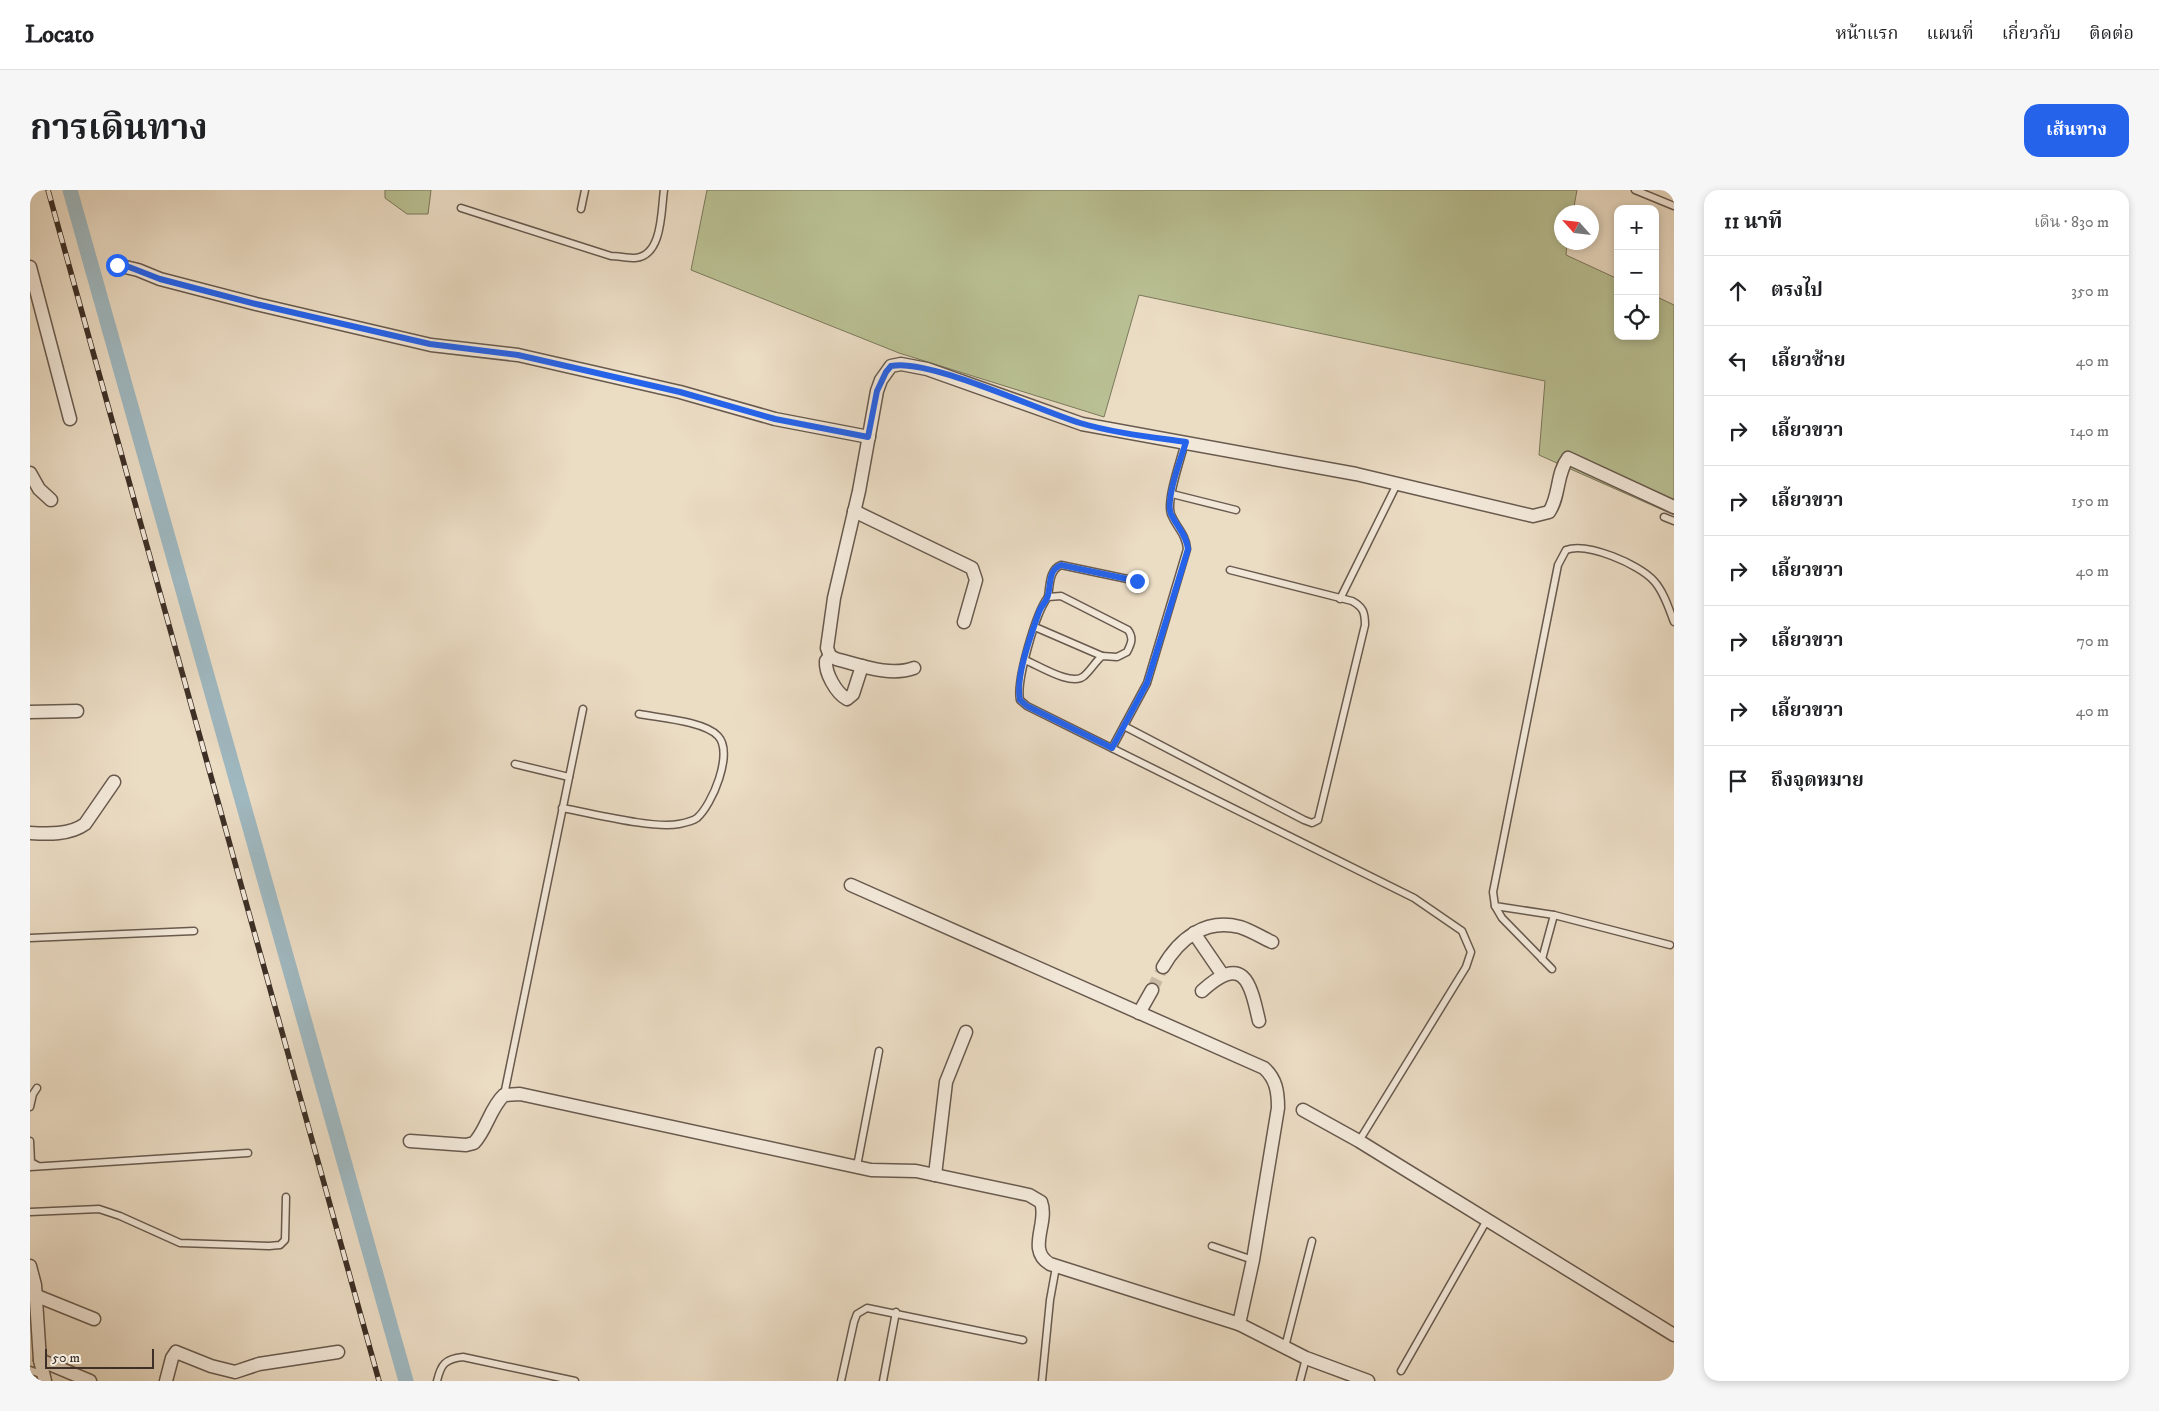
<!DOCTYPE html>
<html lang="th">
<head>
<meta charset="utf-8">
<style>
	body { margin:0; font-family:"IM FELL DW Pica","Noto Serif Thai",serif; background:#f6f6f6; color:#202124 }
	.controls { position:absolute; right:15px; top:15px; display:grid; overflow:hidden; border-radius:10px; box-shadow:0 2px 8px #0003 }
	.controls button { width:45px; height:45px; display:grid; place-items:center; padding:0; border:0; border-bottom:1px solid #e0e0e0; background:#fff; color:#202124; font:25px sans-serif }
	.compass { position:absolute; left:1524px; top:15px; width:45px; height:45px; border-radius:50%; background:#fff; box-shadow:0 2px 8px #0003; rotate:297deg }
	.scale { position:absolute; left:15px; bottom:12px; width:109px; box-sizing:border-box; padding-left:5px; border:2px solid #3d2f26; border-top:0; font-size:14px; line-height:18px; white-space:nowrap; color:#3d2f26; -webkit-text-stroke:4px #f2e8d9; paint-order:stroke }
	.stop { position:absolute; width:15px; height:15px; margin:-11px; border:4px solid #2563eb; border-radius:50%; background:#fff }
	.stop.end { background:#2563eb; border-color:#fff; box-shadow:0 1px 5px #0008 }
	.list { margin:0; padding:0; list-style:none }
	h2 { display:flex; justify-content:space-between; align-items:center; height:65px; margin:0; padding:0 20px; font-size:21px }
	h2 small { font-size:16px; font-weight:400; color:#757577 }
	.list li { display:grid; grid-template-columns:32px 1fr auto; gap:15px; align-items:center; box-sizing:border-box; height:70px; padding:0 20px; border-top:1px solid #e0e0e0 }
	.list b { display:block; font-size:19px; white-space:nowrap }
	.list em { font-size:16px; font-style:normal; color:#757577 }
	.icon { flex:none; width:28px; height:28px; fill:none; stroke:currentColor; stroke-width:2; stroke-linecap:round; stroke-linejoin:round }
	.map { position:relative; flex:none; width:1644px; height:1191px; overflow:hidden; border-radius:15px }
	header { display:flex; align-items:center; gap:30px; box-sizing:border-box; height:70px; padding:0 25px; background:#fff; border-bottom:1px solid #e0e0e0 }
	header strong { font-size:24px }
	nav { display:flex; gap:28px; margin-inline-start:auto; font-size:18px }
	.intro { display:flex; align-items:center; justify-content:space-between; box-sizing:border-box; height:120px; padding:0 30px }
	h1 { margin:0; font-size:35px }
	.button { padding:12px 22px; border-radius:15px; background:#2563eb; color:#fff; font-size:18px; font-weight:700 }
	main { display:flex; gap:30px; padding:0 30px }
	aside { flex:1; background:#fff; border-radius:15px; box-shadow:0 2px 8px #0003 }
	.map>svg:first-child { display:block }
	.green { fill:#b9c093; stroke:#7b785c }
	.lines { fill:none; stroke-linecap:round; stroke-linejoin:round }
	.canal { stroke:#9fb8c0; stroke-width:15 }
	.minor-tunnel { stroke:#c8b9a4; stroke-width:12; stroke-dasharray:12 6; stroke-linecap:butt }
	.service-casing { stroke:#685a4e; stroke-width:9 }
	.minor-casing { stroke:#685a4e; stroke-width:15 }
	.service { stroke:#f2e8d9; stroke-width:6 }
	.minor { stroke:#f2e8d9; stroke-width:12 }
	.rail-casing { stroke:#3d2f26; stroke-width:5.5 }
	.rail { stroke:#f2e8d9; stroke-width:4; stroke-dasharray:11; stroke-linecap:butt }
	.route { stroke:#2563eb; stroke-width:6 }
</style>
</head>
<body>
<header>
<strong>Locato</strong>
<nav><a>หน้าแรก</a><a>แผนที่</a><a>เกี่ยวกับ</a><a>ติดต่อ</a></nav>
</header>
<div class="intro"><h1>การเดินทาง</h1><a class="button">เส้นทาง</a></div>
<main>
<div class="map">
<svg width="1644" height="1191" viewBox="0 0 1644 1191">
	<rect width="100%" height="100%" fill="#ebdcc4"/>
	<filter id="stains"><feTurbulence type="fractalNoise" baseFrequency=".004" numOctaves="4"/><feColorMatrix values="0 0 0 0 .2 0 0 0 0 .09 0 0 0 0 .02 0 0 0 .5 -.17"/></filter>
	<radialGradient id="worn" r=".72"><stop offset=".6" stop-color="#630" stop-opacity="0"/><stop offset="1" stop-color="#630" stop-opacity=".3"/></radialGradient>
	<g class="green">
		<polygon points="355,0 401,0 398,24 377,24 355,8"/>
		<polygon points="677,0 1547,0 1543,22 1532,22 1532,52 1537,53 1536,65 1588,89 1588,146 1625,146 1625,106 1644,115 1644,325 1509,265 1515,191 1109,105 1074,227 869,163 661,80"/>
	</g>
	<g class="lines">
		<polyline class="canal" points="40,0 376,1191"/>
		<polyline class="minor-tunnel" points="1122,800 1133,777"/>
		<g class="service-casing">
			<g id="service">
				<polyline points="1605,0 1644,16"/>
				<path d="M 431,18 L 581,66 C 588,66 597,68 605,68 C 633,66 631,20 634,0"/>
				<polyline points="551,19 555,0"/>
				<polyline points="1142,304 1206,320"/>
				<polyline points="1634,327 1644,331"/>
				<path d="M 1018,407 C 1020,395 1019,380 1031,375 L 1107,391"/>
				<polyline points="1310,409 1367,294"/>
				<polyline points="1005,437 1072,466"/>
				<path d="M 995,470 C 1008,475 1042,497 1054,486 C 1061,480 1065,472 1072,466 L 1087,467 L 1097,462 C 1101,454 1104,448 1098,440 L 1031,406 L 1018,407 C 1006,422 986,491 990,510 L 997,516 L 1384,708 L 1432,741 L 1441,762 L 1436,777 L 1329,951"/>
				<path d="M 1094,536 L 1274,630 L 1282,633 L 1288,630 L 1335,435 C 1335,422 1333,417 1322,411 L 1200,380"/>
				<path d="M 1082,558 L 1117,493 L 1157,359 C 1156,344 1146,337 1141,324 C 1136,310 1151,269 1155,252"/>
				<polyline points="485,574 539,587"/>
				<path d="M 532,618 C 561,623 622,639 649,634 C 654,633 663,631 667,628 C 682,615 704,563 688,546 C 674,531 629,528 609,524"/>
				<polyline points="1465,716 1472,728 1522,779"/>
				<polyline points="0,748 164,741"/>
				<path d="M 1640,755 L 1524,725 L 1465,716 L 1463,702 L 1528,375 L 1536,360 C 1557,352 1609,374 1624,391 C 1634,402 1639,419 1644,432"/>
				<polyline points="1512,769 1524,725"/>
				<polyline points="474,905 553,519"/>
				<polyline points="0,917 3,904 7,898"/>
				<polyline points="0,951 1,972 8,976"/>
				<polyline points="827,976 849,861"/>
				<polyline points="0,977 218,963"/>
				<polyline points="0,1022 69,1019 90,1026 150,1053 239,1056 250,1055 255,1050 256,1007"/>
				<polyline points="1182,1056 1223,1070"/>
				<polyline points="1255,1157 1282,1051"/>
				<polyline points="0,1180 13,1185"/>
				<polyline points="1371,1181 1457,1030"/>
				<path d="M 407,1191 C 411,1174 415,1169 433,1167 L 545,1191"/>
				<polyline points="811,1191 824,1132 827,1124 837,1118 993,1150"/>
				<polyline points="853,1191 866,1122"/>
				<polyline points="1012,1191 1020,1110 1026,1077"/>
				<polyline points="1270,1191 1276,1168"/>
			</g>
		</g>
		<g class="minor-casing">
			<g id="minor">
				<polyline points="87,75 108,80 130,89 226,114 401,155 488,165 650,202 745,229 839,247"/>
				<polyline points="0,77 40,229"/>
				<polyline points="0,283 9,299 21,310"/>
				<polyline points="824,321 942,378 946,390 934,432"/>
				<path d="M 800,466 L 796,471 C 795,483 806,503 817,509 L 823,504 L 832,476"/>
				<path d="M 884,478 C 860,487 830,475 806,469 L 800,466 L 797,458 L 804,408 L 829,301 L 847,201 L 851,190 L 861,176 L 871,174 L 897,179 L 1052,234 L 1326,284 L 1503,326 L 1519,322 C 1530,306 1526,284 1538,268 L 1644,317"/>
				<polyline points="0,522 47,521"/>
				<path d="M 0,643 C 18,644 40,645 55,634 L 84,592"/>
				<path d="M 821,695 L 1234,878 C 1246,889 1248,901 1248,918 L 1223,1070 L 1209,1134 L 1276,1168 L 1338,1191"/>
				<polyline points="1164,743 1192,784"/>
				<path d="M 1133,777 C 1149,749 1175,728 1210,737 C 1220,740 1231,747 1242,752"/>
				<path d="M 1172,801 C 1213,764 1220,790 1229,831"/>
				<polyline points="1109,823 1122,800"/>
				<polyline points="1273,920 1329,951 1644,1145"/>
				<path d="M 380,951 L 436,955 L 444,953 C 457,939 460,918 474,905 L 490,904 L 841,980 L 886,981 L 999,1005 L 1011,1012 C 1019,1033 996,1060 1020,1074 L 1209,1134"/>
				<polyline points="905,985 916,892 936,842"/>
				<polyline points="0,1076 5,1095 10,1170 15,1191"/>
				<polyline points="7,1106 64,1129"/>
				<polyline points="10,1170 60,1191"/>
				<polyline points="136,1191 142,1168 146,1162 181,1176 205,1182 229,1174 308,1162"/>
			</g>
		</g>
		<use href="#service" class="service"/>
		<use href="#minor" class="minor"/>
		<g class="rail-casing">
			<polyline id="rail" points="18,0 349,1191"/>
		</g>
		<use href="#rail" class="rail"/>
	</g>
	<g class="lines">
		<path class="route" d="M 87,75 L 99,77 L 130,89 L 226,114 L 400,154 L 488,165 L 650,202 L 745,229 L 838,247 L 847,201 L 856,182 L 861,176 C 899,168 1007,220 1050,233 C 1084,243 1121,247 1156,252 C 1151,268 1135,310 1141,324 C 1147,337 1156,344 1158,359 L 1117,493 L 1082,558 L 997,516 L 990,510 C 985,487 1001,445 1009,422 C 1011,416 1017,411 1018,405 C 1021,394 1018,380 1031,375 L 1107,391"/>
	</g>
	<rect width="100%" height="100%" filter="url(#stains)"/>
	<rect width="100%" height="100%" fill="url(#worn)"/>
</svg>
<div class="controls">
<button>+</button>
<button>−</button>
<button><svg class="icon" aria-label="locate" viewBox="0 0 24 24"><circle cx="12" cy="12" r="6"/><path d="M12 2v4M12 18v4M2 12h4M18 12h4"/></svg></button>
</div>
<svg class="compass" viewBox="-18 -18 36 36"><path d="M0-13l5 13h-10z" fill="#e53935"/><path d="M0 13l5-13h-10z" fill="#757577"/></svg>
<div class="scale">50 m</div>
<div class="stop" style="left:87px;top:75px"></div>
<div class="stop end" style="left:1107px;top:391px"></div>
</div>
<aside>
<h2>11 นาที<small>เดิน · 830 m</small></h2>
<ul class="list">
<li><svg class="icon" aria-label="ahead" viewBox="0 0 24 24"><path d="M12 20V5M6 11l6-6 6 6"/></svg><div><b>ตรงไป</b></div><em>350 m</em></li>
<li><svg class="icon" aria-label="left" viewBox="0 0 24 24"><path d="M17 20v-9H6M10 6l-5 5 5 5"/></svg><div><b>เลี้ยวซ้าย</b></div><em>40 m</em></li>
<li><svg class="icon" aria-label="right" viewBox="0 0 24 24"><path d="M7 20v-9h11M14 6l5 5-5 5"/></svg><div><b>เลี้ยวขวา</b></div><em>140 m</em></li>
<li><svg class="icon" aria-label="right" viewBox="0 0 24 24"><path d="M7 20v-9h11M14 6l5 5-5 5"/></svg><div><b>เลี้ยวขวา</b></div><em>150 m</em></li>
<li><svg class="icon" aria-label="right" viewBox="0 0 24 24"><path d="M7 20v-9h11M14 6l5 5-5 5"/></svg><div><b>เลี้ยวขวา</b></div><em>40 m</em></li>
<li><svg class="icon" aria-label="right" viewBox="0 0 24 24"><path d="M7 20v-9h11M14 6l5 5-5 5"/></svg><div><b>เลี้ยวขวา</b></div><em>70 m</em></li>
<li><svg class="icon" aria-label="right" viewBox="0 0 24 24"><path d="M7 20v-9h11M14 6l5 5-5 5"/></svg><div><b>เลี้ยวขวา</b></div><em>40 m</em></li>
<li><svg class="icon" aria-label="arrive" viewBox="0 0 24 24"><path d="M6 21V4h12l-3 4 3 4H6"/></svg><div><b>ถึงจุดหมาย</b></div></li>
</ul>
</aside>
</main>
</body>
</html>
